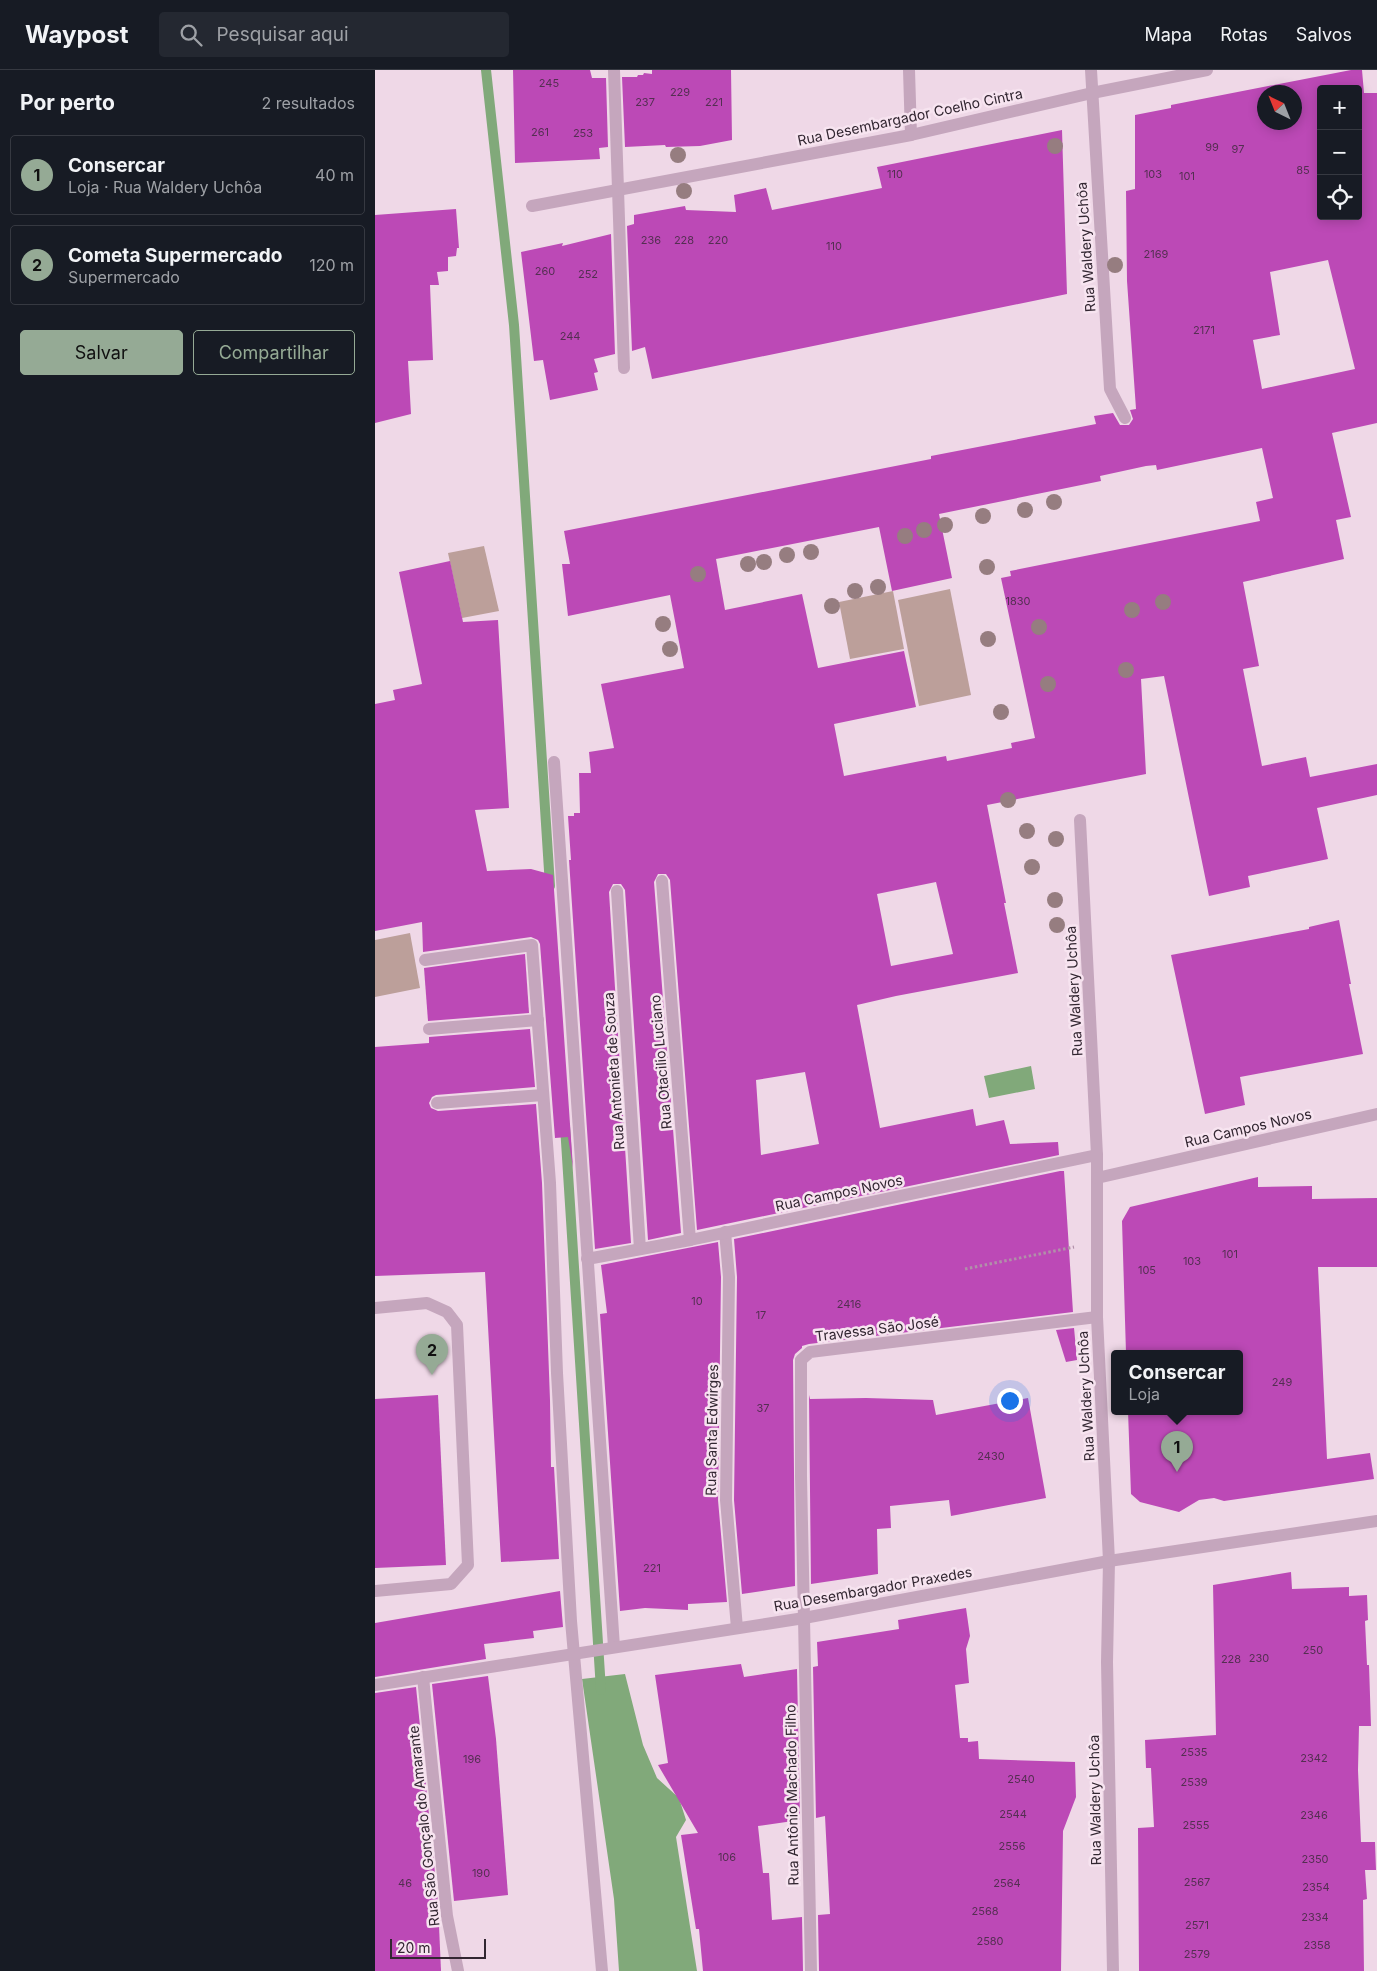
<!DOCTYPE html>
<html lang="pt">
<head>
<meta charset="utf-8">
<style>
	body { margin:0; font-family:Inter,sans-serif; background:#242831; color:#f1f3f6 }
	.controls { position:absolute; right:15px; top:15px; display:grid; overflow:hidden; border-radius:5px; box-shadow:0 2px 12px #0003 }
	.controls button { width:45px; height:45px; display:grid; place-items:center; padding:0; border:0; border-bottom:1px solid #363941; background:#171b24; color:#f1f3f6; font:25px sans-serif }
	.compass { position:absolute; left:882px; top:15px; width:45px; height:45px; border-radius:50%; background:#171b24; box-shadow:0 2px 12px #0003; rotate:317deg }
	.scale { position:absolute; left:15px; bottom:12px; width:96px; box-sizing:border-box; padding-left:5px; border:2px solid #322631; border-top:0; font-size:14px; line-height:18px; white-space:nowrap; color:#322631; -webkit-text-stroke:4px #f7e4f0; paint-order:stroke }
	.you { position:absolute; left:634px; top:1330px; width:18px; height:18px; margin:-12px; border:4px solid #fff; border-radius:50%; background:#1a73e8; box-shadow:0 0 0 8px #1a73e833 }
	.badge { display:grid; place-items:center; width:32px; height:32px; border-radius:50%; background:#95aa95; color:#111; font-size:16px; font-weight:700 }
	.pin { position:absolute; translate:-50% -41px; filter:drop-shadow(0 1px 2px #0008) }
	.pin::after { content:''; position:absolute; top:26px; width:18px; height:15px; background:inherit; clip-path:polygon(0 0,100% 0,50% 100%) }
	.popup { position:absolute; left:736px; top:1280px; width:132px; height:65px; box-sizing:border-box; display:grid; place-content:center; border-radius:5px; background:#171b24; filter:drop-shadow(0 1px 4px #0005); font-size:16px; white-space:nowrap; color:#9ea1a6 }
	.popup b { font-size:19px; color:#f1f3f6 }
	.popup::after { content:''; position:absolute; left:50%; top:100%; margin-left:-10px; border:10px solid transparent; border-top-color:#171b24 }
	.list { margin:0; padding:0; list-style:none }
	h2 { display:flex; justify-content:space-between; align-items:center; height:65px; margin:0; padding:0 20px; font-size:21px }
	h2 small { font-size:16px; font-weight:400; color:#9ea1a6 }
	.list li { display:grid; grid-template-columns:32px 1fr auto; gap:15px; align-items:center; box-sizing:border-box; height:80px; margin:0 10px 10px; padding:0 10px; border:1px solid #363941; border-radius:5px }
	.list b { display:block; font-size:19px; white-space:nowrap }
	.list p { margin:0; font-size:16px; white-space:nowrap; color:#9ea1a6 }
	.list em { font-size:16px; font-style:normal; color:#9ea1a6 }
	.actions { display:flex; gap:10px; padding:15px 20px }
	.actions a { flex:1; padding:11px 0; border:1px solid #95aa95; border-radius:5px; text-align:center; font-size:18px; color:#95aa95 }
	.actions .main { background:#95aa95; color:#111 }
	.icon { flex:none; width:28px; height:28px; fill:none; stroke:currentColor; stroke-width:2; stroke-linecap:round; stroke-linejoin:round }
	.map { position:relative; flex:none; width:1002px; height:1901px; overflow:hidden }
	header { display:flex; align-items:center; gap:30px; box-sizing:border-box; height:70px; padding:0 25px; background:#171b24; border-bottom:1px solid #363941 }
	header strong { font-size:24px }
	nav { display:flex; gap:28px; margin-inline-start:auto; font-size:18px }
	.search { width:350px; height:45px; background:#242831; display:flex; align-items:center; gap:12px; box-sizing:border-box; padding:0 18px; border-radius:5px; color:#9ea1a6; font-size:19px }
	main { display:flex }
	aside { flex:1; background:#171b24 }
	.map>svg:first-child { display:block }
	.green { fill:#bc9f9a }
	.water { fill:#81a97a }
	.lines { fill:none; stroke-linecap:round; stroke-linejoin:round }
	.stream { stroke:#81a97a; stroke-width:10 }
	.building { fill:#bc49b6; fill-rule:evenodd }
	.path { stroke:#b190a9; stroke-width:3; stroke-dasharray:2.5 2.5; stroke-linecap:butt }
	.service { stroke:#c5a6bd; stroke-width:12 }
	.minor { stroke:#c5a6bd; stroke-width:12 }
	.tertiary { stroke:#c5a6bd; stroke-width:12 }
	.tree { fill:#967d80 }
	.labels { text-anchor:middle; stroke-width:5; stroke-linejoin:round; paint-order:stroke }
	.number-label { font-size:11px; fill:#542f52 }
	.street-label { font-size:14px; fill:#322631; stroke:#f7e4f0 }
</style>
</head>
<body>
<header>
<strong>Waypost</strong>
<div class="search"><svg class="icon" aria-label="search" viewBox="0 0 24 24"><circle cx="10" cy="10" r="6"/><path d="M15 15l6 6"/></svg>Pesquisar aqui</div>
<nav><a>Mapa</a><a>Rotas</a><a>Salvos</a></nav>
</header>
<main>
<aside>
<h2>Por perto<small>2 resultados</small></h2>
<ul class="list">
<li><span class="badge">1</span><div><b>Consercar</b><p>Loja · Rua Waldery Uchôa</p></div><em>40 m</em></li>
<li><span class="badge">2</span><div><b>Cometa Supermercado</b><p>Supermercado</p></div><em>120 m</em></li>
</ul>
<div class="actions"><a class="main">Salvar</a><a>Compartilhar</a></div>
</aside>
<div class="map">
<svg width="1002" height="1901" viewBox="0 0 1002 1901">
	<rect width="100%" height="100%" fill="#efd8e7"/>
	<g class="green">
		<polygon points="109,476 124,541 87,548 73,483"/>
		<polygon points="575,519 596,625 544,636 523,530"/>
		<polygon points="518,521 529,579 475,589 464,532"/>
		<polygon points="35,863 45,918 0,927 0,870"/>
	</g>
	<g class="water">
		<polygon points="656,996 660,1019 614,1028 609,1006"/>
		<polygon points="250,1604 268,1675 282,1708 304,1728 311,1750 301,1767 322,1901 244,1901 239,1829 207,1609"/>
	</g>
	<g class="lines">
		<g class="stream">
			<polyline points="111,0 139,255 175,816"/>
			<polyline points="190,1056 226,1620"/>
		</g>
	</g>
	<g class="building">
		<polygon points="138,0 215,0 217,8 231,8 233,77 224,78 225,89 140,93"/>
		<polygon points="277,0 356,0 357,70 325,76 291,77 290,75 250,77 247,7 262,7 263,5 268,5 269,3 277,4"/>
		<path d="M 976,0 L 987,0 L 989,23 L 1002,23 L 1002,353 L 957,363 L 976,447 L 961,450 L 969,489 L 868,512 L 884,596 L 868,599 L 887,696 L 931,687 L 935,707 L 1002,694 L 1002,725 L 942,738 L 953,789 L 873,806 L 875,817 L 834,826 L 789,606 L 766,609 L 771,704 L 612,735 L 631,833 L 629,833 L 643,903 L 521,926 L 482,935 L 505,1058 L 598,1039 L 601,1056 L 629,1050 L 635,1074 L 683,1072 L 684,1085 L 322,1160 L 295,810 L 291,804 L 283,804 L 279,812 L 306,1163 L 273,1170 L 250,820 L 246,814 L 238,814 L 234,822 L 256,1173 L 220,1179 L 194,790 L 196,790 L 193,746 L 199,746 L 199,743 L 205,743 L 204,703 L 216,703 L 214,682 L 239,678 L 226,614 L 309,598 L 295,525 L 193,546 L 187,494 L 195,494 L 189,461 L 556,389 L 556,386 L 721,354 L 719,346 L 738,343 L 745,355 L 754,355 L 758,349 L 755,340 L 761,339 L 752,211 L 751,121 L 760,119 L 760,45 L 796,38 L 796,35 ZM 946,19 L 983,19 L 983,146 L 946,146 ZM 890,22 L 920,22 L 920,52 L 890,52 ZM 953,190 L 980,299 L 887,319 L 878,270 L 905,265 L 895,202 ZM 887,378 L 898,428 L 881,432 L 885,451 L 635,501 L 636,506 L 626,508 L 660,668 L 636,673 L 637,678 L 572,691 L 571,686 L 469,706 L 459,654 L 541,637 L 529,581 L 443,598 L 427,524 L 350,540 L 341,489 L 504,457 L 517,521 L 577,508 L 564,444 L 726,411 L 725,406 L 771,396 L 781,395 L 782,400 ZM 561,812 L 578,884 L 516,896 L 502,824 ZM 430,1002 L 444,1074 L 386,1085 L 381,1010 Z"/>
		<polygon points="687,60 692,224 277,309 270,277 257,281 252,156 259,154 259,145 310,136 311,140 361,142 359,125 391,118 397,140 507,118 502,97"/>
		<polygon points="81,139 84,178 82,178 81,186 73,187 73,201 62,202 64,215 55,215 58,290 33,291 36,344 0,353 0,145"/>
		<polygon points="236,164 240,284 219,289 223,302 219,303 223,320 175,330 168,290 159,291 146,182 188,173 187,176"/>
		<polygon points="75,491 88,552 123,550 134,738 100,740 112,801 156,799 178,805 198,1098 193,1067 180,1068 165,874 163,870 156,867 48,882 47,852 0,861 0,634 20,630 18,620 47,614 24,502"/>
		<polygon points="964,850 976,914 974,914 988,984 865,1007 870,1035 830,1044 796,885 934,859 934,857"/>
		<polygon points="150,884 154,943 53,951 49,898"/>
		<polygon points="155,959 160,1017 61,1025 57,1027 54,1033 56,1038 63,1041 161,1034 167,1113 175,1330 176,1397 179,1397 184,1489 126,1492 110,1202 0,1206 0,977 54,973 54,967"/>
		<polygon points="685,1101 689,1101 698,1242 434,1274 427,1276 427,1278 420,1284 418,1290 420,1516 367,1524 359,1430 362,1207 359,1169"/>
		<polygon points="883,1107 883,1117 937,1116 937,1129 1002,1128 1002,1197 943,1197 952,1389 995,1383 999,1409 849,1431 839,1428 824,1430 804,1442 765,1432 756,1424 753,1341 864,1341 864,1283 751,1283 747,1151 755,1137"/>
		<polygon points="343,1172 346,1207 343,1430 352,1532 313,1534 313,1540 270,1538 245,1541 225,1244 232,1243 226,1195"/>
		<polygon points="699,1258 702,1290 691,1292 681,1260"/>
		<polygon points="63,1325 71,1495 0,1498 0,1329"/>
		<polygon points="434,1325 435,1329 491,1328 558,1330 561,1345 653,1328 671,1428 576,1446 574,1430 515,1436 516,1458 502,1459 503,1504 436,1514"/>
		<polygon points="916,1502 917,1519 974,1517 974,1526 992,1525 993,1550 990,1551 992,1595 994,1595 996,1656 984,1656 983,1700 986,1772 1000,1772 1001,1800 990,1800 992,1829 988,1830 989,1901 764,1901 763,1758 779,1757 776,1698 771,1698 770,1670 841,1665 838,1515"/>
		<polygon points="185,1521 188,1557 158,1561 159,1568 109,1574 111,1589 0,1607 0,1553"/>
		<polygon points="591,1538 595,1566 591,1579 594,1613 580,1615 585,1668 593,1668 593,1672 603,1671 604,1689 700,1692 701,1727 688,1761 686,1901 444,1901 443,1845 455,1844 450,1746 441,1748 438,1597 443,1596 442,1572 524,1559 523,1550"/>
		<polygon points="366,1594 369,1607 422,1599 425,1750 383,1756 388,1803 394,1803 397,1850 427,1847 428,1901 328,1901 324,1859 321,1859 306,1765 323,1763 283,1695 293,1693 280,1605"/>
		<polygon points="113,1606 121,1669 133,1825 79,1831 57,1614"/>
		<polygon points="41,1617 63,1833 66,1901 0,1901 0,1623"/>
	</g>
	<g class="lines">
		<polyline class="path" points="590,1199 699,1177"/>
		<g class="service">
			<polyline points="179,692 239,1577"/>
			<polyline points="287,811 315,1170"/>
			<polyline points="242,821 265,1179"/>
			<polyline points="50,890 157,875 175,1113 182,1303 196,1551 227,1901"/>
			<polyline points="54,959 163,950"/>
			<polyline points="62,1033 168,1025"/>
			<polyline points="350,1162 354,1207 351,1430 362,1558"/>
			<polyline points="212,1189 315,1170 722,1085"/>
			<polyline points="0,1238 52,1233 72,1242 82,1255 93,1495 76,1514 0,1521"/>
			<polyline points="429,1548 426,1406 426,1290 435,1282 722,1247"/>
		</g>
		<g class="minor">
			<polyline points="239,0 249,298"/>
			<polyline points="534,0 536,65"/>
			<polyline points="716,0 735,319 750,348"/>
			<polyline points="157,136 536,65 717,23 832,0"/>
			<polyline points="705,750 722,1085 722,1247 734,1491 732,1592 738,1901"/>
			<polyline points="722,1108 1002,1044"/>
			<polyline points="429,1548 436,1901"/>
			<polyline points="48,1607 72,1846 83,1901"/>
		</g>
		<polyline class="tertiary" points="0,1615 429,1548 734,1491 1002,1451"/>
	</g>
	<g class="tree">
		<circle cx="680" cy="76" r="8"/>
		<circle cx="303" cy="85" r="8"/>
		<circle cx="309" cy="121" r="8"/>
		<circle cx="740" cy="195" r="8"/>
		<circle cx="679" cy="432" r="8"/>
		<circle cx="650" cy="440" r="8"/>
		<circle cx="608" cy="446" r="8"/>
		<circle cx="570" cy="455" r="8"/>
		<circle cx="549" cy="460" r="8"/>
		<circle cx="530" cy="466" r="8"/>
		<circle cx="436" cy="482" r="8"/>
		<circle cx="412" cy="485" r="8"/>
		<circle cx="389" cy="492" r="8"/>
		<circle cx="373" cy="494" r="8"/>
		<circle cx="612" cy="497" r="8"/>
		<circle cx="323" cy="504" r="8"/>
		<circle cx="503" cy="517" r="8"/>
		<circle cx="480" cy="521" r="8"/>
		<circle cx="788" cy="532" r="8"/>
		<circle cx="457" cy="536" r="8"/>
		<circle cx="757" cy="540" r="8"/>
		<circle cx="288" cy="554" r="8"/>
		<circle cx="664" cy="557" r="8"/>
		<circle cx="613" cy="569" r="8"/>
		<circle cx="295" cy="579" r="8"/>
		<circle cx="751" cy="600" r="8"/>
		<circle cx="673" cy="614" r="8"/>
		<circle cx="626" cy="642" r="8"/>
		<circle cx="633" cy="730" r="8"/>
		<circle cx="652" cy="761" r="8"/>
		<circle cx="681" cy="769" r="8"/>
		<circle cx="657" cy="797" r="8"/>
		<circle cx="680" cy="830" r="8"/>
		<circle cx="682" cy="855" r="8"/>
	</g>
	<g class="labels">
		<g class="number-label">
			<text x="174" y="17">245</text>
			<text x="305" y="26">229</text>
			<text x="270" y="36">237</text>
			<text x="339" y="36">221</text>
			<text x="165" y="66">261</text>
			<text x="208" y="67">253</text>
			<text x="837" y="81">99</text>
			<text x="863" y="83">97</text>
			<text x="928" y="104">85</text>
			<text x="520" y="108">110</text>
			<text x="778" y="108">103</text>
			<text x="812" y="110">101</text>
			<text x="276" y="174">236</text>
			<text x="309" y="174">228</text>
			<text x="343" y="174">220</text>
			<text x="459" y="180">110</text>
			<text x="781" y="188">2169</text>
			<text x="170" y="205">260</text>
			<text x="213" y="208">252</text>
			<text x="829" y="264">2171</text>
			<text x="195" y="270">244</text>
			<text x="643" y="535">1830</text>
			<text x="855" y="1188">101</text>
			<text x="817" y="1195">103</text>
			<text x="772" y="1204">105</text>
			<text x="322" y="1235">10</text>
			<text x="474" y="1238">2416</text>
			<text x="386" y="1249">17</text>
			<text x="907" y="1316">249</text>
			<text x="388" y="1342">37</text>
			<text x="616" y="1390">2430</text>
			<text x="277" y="1502">221</text>
			<text x="938" y="1584">250</text>
			<text x="884" y="1592">230</text>
			<text x="856" y="1593">228</text>
			<text x="819" y="1686">2535</text>
			<text x="939" y="1692">2342</text>
			<text x="97" y="1693">196</text>
			<text x="646" y="1713">2540</text>
			<text x="819" y="1716">2539</text>
			<text x="638" y="1748">2544</text>
			<text x="939" y="1749">2346</text>
			<text x="821" y="1759">2555</text>
			<text x="637" y="1780">2556</text>
			<text x="352" y="1791">106</text>
			<text x="940" y="1793">2350</text>
			<text x="106" y="1807">190</text>
			<text x="822" y="1816">2567</text>
			<text x="30" y="1817">46</text>
			<text x="632" y="1817">2564</text>
			<text x="941" y="1821">2354</text>
			<text x="610" y="1845">2568</text>
			<text x="940" y="1851">2334</text>
			<text x="822" y="1859">2571</text>
			<text x="615" y="1875">2580</text>
			<text x="942" y="1879">2358</text>
			<text x="822" y="1888">2579</text>
		</g>
		<g class="street-label">
			<text transform="translate(535 47) rotate(-12)" y="5">Rua Desembargador Coelho Cintra</text>
			<text transform="translate(711 177) rotate(-94)" y="5">Rua Waldery Uchôa</text>
			<text transform="translate(699 921) rotate(-93)" y="5">Rua Waldery Uchôa</text>
			<text transform="translate(286 992) rotate(-95)" y="5">Rua Otacilio Luciano</text>
			<text transform="translate(239 1001) rotate(-94)" y="5">Rua Antonieta de Souza</text>
			<text transform="translate(873 1058) rotate(-13)" y="5">Rua Campos Novos</text>
			<text transform="translate(464 1123) rotate(-12)" y="5">Rua Campos Novos</text>
			<text transform="translate(502 1259) rotate(-7)" y="5">Travessa São José</text>
			<text transform="translate(711 1326) rotate(-93)" y="5">Rua Waldery Uchôa</text>
			<text transform="translate(337 1360) rotate(-89)" y="5">Rua Santa Edwirges</text>
			<text transform="translate(498 1519) rotate(-10)" y="5">Rua Desembargador Praxedes</text>
			<text transform="translate(417 1725) rotate(-91)" y="5">Rua Antônio Machado Filho</text>
			<text transform="translate(720 1730) rotate(-91)" y="5">Rua Waldery Uchôa</text>
			<text transform="translate(49 1756) rotate(-96)" y="5">Rua São Gonçalo do Amarante</text>
		</g>
	</g>
</svg>
<div class="controls">
<button>+</button>
<button>−</button>
<button><svg class="icon" aria-label="locate" viewBox="0 0 24 24"><circle cx="12" cy="12" r="6"/><path d="M12 2v4M12 18v4M2 12h4M18 12h4"/></svg></button>
</div>
<svg class="compass" viewBox="-18 -18 36 36"><path d="M0-13l5 13h-10z" fill="#e53935"/><path d="M0 13l5-13h-10z" fill="#9ea1a6"/></svg>
<div class="scale">20 m</div>
<div class="you"></div>
<div class="pin badge" style="left:802px;top:1402px">1</div>
<div class="popup"><b>Consercar</b>Loja</div>
<div class="pin badge" style="left:57px;top:1305px">2</div>
</div>
</main>
</body>
</html>
